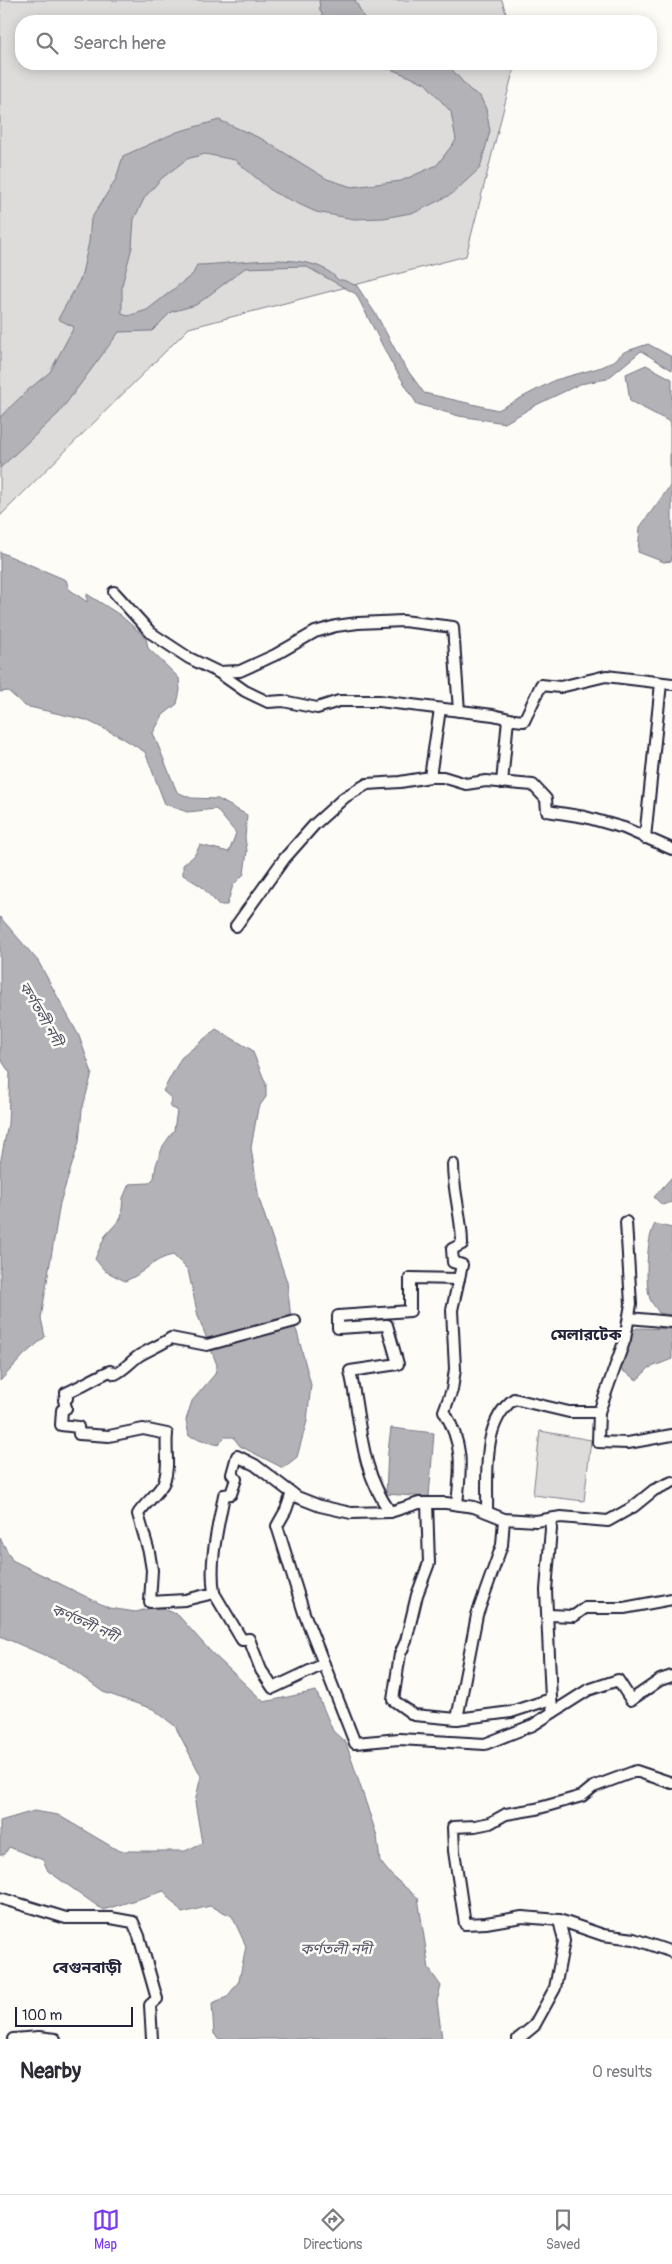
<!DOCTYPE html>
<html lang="en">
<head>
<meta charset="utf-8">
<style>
	body { margin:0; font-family:Pangolin,"Noto Sans Bengali",sans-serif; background:#f2f2f3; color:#2b2b33 }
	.scale { position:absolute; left:15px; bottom:12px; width:118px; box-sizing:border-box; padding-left:5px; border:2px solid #22223b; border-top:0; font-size:14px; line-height:18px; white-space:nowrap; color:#22223b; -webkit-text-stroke:4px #fdfcf7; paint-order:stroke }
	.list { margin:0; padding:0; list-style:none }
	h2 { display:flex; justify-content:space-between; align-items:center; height:65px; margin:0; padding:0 20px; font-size:21px }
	h2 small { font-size:16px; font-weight:400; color:#7c7c81 }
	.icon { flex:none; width:28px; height:28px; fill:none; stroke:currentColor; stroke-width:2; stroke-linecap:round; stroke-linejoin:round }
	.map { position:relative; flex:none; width:672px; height:2039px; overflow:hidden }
	.search { position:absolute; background:#fff; box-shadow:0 2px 12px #0003; left:15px; right:15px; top:15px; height:55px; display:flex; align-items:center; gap:12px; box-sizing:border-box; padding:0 18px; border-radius:20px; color:#7c7c81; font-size:19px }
	.sheet { height:155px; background:#fff }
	nav { display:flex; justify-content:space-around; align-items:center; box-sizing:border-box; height:70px; border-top:1px solid #e1e1e2; background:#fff; font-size:14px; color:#7c7c81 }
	nav a { display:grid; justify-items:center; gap:2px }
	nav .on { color:#7c3aed }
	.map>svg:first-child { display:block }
	.green { fill:#dddcdb; stroke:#807f8b }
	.water { fill:#b2b2b7; stroke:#787885 }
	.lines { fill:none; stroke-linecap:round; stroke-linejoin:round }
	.minor-casing { stroke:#22223b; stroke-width:14 }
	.minor { stroke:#fdfcf7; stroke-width:10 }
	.labels { text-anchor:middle; stroke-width:5; stroke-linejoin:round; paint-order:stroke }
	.water-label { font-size:15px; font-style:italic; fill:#545466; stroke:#fdfcf7 }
	.quarter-label { font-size:16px; font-weight:bold; fill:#22223b; stroke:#fdfcf7 }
</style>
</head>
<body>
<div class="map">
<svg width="672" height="2039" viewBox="0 0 672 2039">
	<rect width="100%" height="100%" fill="#fdfcf7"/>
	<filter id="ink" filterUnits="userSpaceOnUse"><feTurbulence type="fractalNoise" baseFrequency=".02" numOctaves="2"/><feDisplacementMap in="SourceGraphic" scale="10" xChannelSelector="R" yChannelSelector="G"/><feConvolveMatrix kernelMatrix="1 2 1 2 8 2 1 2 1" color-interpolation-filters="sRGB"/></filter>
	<g filter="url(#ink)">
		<g class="green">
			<polygon points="0,0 502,0 508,21 21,21 21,64 515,64 466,256 189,328 0,516"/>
			<polygon points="540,1431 591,1440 584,1501 533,1495"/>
		</g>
		<g class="water">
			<polygon points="319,0 355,0 365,20 369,21 325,21 320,10"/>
			<path d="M 378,64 L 447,64 L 470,90 L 480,96 L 486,109 L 490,131 L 480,168 L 452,194 L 416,212 L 384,218 L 354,219 L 316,212 L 273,192 L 235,160 L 205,154 L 187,159 L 162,178 L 145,197 L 134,219 L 132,247 L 122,285 L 122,314 L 128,316 L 147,310 L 193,274 L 197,265 C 234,265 313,247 338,280 L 343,280 L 357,286 L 377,316 L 403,364 L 424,393 L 498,410 L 555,380 L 602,367 L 614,361 L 624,352 L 648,344 L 672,357 L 672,370 L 641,351 L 607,379 L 580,384 L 536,405 L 505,423 L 459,416 L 417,404 L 392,364 L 356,294 L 305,266 L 245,268 L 196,305 L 171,312 L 152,331 L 119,332 L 59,413 L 0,468 L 0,417 L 28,390 L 50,372 L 74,327 L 58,319 L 81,278 L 89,242 L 91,219 L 116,179 L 123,156 L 177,132 L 219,120 L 262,139 L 327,179 L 352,187 L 401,181 L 437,165 L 456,140 L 451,112 L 425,83 Z"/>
			<polygon points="646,365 672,379 672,561 664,562 638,552 640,527 670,486 670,422 630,401 626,374"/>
			<polygon points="0,552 66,580 69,589 87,602 87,594 120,615 146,638 148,648 179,678 180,690 177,704 163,715 153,733 177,792 191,798 218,799 247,815 245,838 247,851 244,874 233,885 227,905 219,905 201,886 183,875 183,865 194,856 200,845 229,852 236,833 216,809 187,812 165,804 145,752 121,737 86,720 25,706 8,691 0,692"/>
			<polygon points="0,917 38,961 79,1036 92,1073 82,1110 79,1142 60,1203 41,1318 45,1337 25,1354 0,1381 0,1164 8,1124 10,1073 0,1058"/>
			<path d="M 216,1029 L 252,1050 L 266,1084 L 266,1097 L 258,1108 L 251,1148 L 259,1199 L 287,1282 L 291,1319 L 297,1332 L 311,1385 L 307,1421 L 297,1457 L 283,1468 L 240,1446 L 233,1437 L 225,1437 L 218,1445 L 189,1436 L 186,1420 L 192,1401 L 215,1374 L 217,1365 L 198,1316 L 188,1270 L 173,1255 C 152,1259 144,1274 125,1281 L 105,1271 L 95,1259 L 105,1236 L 121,1218 L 123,1198 L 129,1184 L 149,1183 L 154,1178 L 156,1165 L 163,1146 L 174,1130 L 177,1110 L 170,1107 L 172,1099 L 163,1091 L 181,1058 Z"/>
			<polygon points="672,1177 672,1202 662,1205 654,1197"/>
			<path d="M 655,1224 L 672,1228 L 672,1315 L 659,1313 C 657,1309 652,1304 650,1299 C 645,1284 646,1238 655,1224 Z"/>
			<polygon points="637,1328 672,1329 672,1359 649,1368 637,1380 620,1369 630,1332"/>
			<polygon points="391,1428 434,1433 429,1497 386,1494 388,1451"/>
			<polygon points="0,1538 12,1560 109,1608 136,1612 158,1606 178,1615 210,1651 264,1702 316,1691 333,1731 346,1743 377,1836 380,1861 391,1875 418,1898 429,1969 441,1986 437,2001 442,2039 219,2039 214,2034 212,2003 227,1997 239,1981 246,1946 232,1916 210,1906 182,1913 164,1891 103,1910 48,1871 43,1860 9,1847 4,1855 0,1854 0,1821 34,1811 58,1815 119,1851 185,1851 202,1843 195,1802 201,1776 175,1726 153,1709 103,1692 65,1664 0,1636"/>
		</g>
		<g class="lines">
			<g class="minor-casing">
				<g id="minor">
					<polyline points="114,592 151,633 189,658 218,672 245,691 268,702 283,701 317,708 339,701 379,701 493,715 514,720 524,721 541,685 560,687 606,676 672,684"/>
					<polyline points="218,672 240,671 275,655 315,632 336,626 358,623 403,621 453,627 459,711"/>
					<polyline points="430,777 440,709"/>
					<polyline points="502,783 508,719"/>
					<polyline points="645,838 661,683"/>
					<polyline points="236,926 284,859 315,824 345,797 367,784 400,782 430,777 443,777 466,784 486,781 533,785 546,799 547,811 585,817 624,828 672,849"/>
					<path d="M 453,1164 C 453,1192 462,1217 462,1244 L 452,1249 L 453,1262 L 462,1265 L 452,1310 L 455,1369 L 452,1390 L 444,1411 C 464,1445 461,1467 457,1504"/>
					<polyline points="626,1222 631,1304 625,1339 599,1412 598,1442 628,1443 672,1435"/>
					<polyline points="629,1318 672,1322"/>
					<path d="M 295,1321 L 207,1345 L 171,1338 C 161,1345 150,1349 140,1355 C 131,1361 125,1369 115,1374 L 110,1371 C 94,1378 82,1386 66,1393 L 67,1398 L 64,1400 L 66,1408 L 62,1410 L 61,1425 L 78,1427 L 79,1434 L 109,1436 L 143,1429 L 167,1434 C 165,1450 170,1466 164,1482 C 160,1492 144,1504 138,1514 L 149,1552 L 152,1570 L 150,1602 L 185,1600 L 214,1593 C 209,1559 218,1528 224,1495 L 231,1494 L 236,1479 L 232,1474 L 237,1456 L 255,1465 L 297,1497 L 320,1506 L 351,1513 L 390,1512 L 419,1503 L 446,1503 L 474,1507 L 504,1519 L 536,1521 L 561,1517 L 608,1521 L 633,1507 L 654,1490 L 672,1482"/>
					<polyline points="292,1493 286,1510 277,1526 304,1613 355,1743 399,1739 485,1744 533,1725 588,1690 618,1680 631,1700 660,1680 672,1676"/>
					<polyline points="427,1503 429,1563 417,1595 406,1641 400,1654 393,1700 414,1715 457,1719 511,1712 551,1699 553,1712"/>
					<path d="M 390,1512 C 358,1465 362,1423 350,1371 L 398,1364 L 387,1325 L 338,1328 L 338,1316 L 410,1311 L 410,1278 L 459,1279"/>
					<path d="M 487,1512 C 488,1475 481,1423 514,1399 L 569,1412 L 599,1412"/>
					<polyline points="550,1519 551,1529 546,1590 551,1699"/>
					<polyline points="214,1593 242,1640 249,1639 261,1670 273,1688 324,1664"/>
					<polyline points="548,1615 574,1616 585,1608 624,1608 672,1599"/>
					<polyline points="457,1719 477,1615 502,1545 504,1519"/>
					<polyline points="672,1783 636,1771 593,1787 582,1796 536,1809 506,1814 490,1823 475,1826 453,1827 454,1851 465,1924 486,1923 522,1917 559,1920 603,1935 634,1939 672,1952"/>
					<polyline points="0,1898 66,1918 111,1918 133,1922 139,1936 157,1999 150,2005 152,2039"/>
					<polyline points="13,2039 39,2037 55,2039"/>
					<polyline points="518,2039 534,2026 555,1988 564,1941 559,1920"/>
				</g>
			</g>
			<use href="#minor" class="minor"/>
		</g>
	</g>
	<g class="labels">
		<g class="water-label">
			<text transform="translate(41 1014) rotate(60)" y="5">কর্ণতলী নদী</text>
			<text transform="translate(85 1623) rotate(24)" y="5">কর্ণতলী নদী</text>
			<text x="336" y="1954">কর্ণতলী নদী</text>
		</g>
		<g class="quarter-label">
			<text x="586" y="1340">মেলারটেক</text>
			<text x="87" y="1973">বেগুনবাড়ী</text>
		</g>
	</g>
</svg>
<div class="scale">100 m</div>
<div class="search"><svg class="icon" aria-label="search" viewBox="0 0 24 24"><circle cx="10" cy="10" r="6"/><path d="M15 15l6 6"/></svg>Search here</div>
</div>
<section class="sheet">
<h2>Nearby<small>0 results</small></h2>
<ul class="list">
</ul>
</section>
<nav>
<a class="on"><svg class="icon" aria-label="map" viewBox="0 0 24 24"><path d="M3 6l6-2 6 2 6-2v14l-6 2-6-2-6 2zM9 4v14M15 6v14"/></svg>Map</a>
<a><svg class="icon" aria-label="directions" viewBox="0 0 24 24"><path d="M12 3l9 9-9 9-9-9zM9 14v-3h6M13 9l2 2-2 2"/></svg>Directions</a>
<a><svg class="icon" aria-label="saved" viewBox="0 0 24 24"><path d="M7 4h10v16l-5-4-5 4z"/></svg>Saved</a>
</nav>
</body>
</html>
